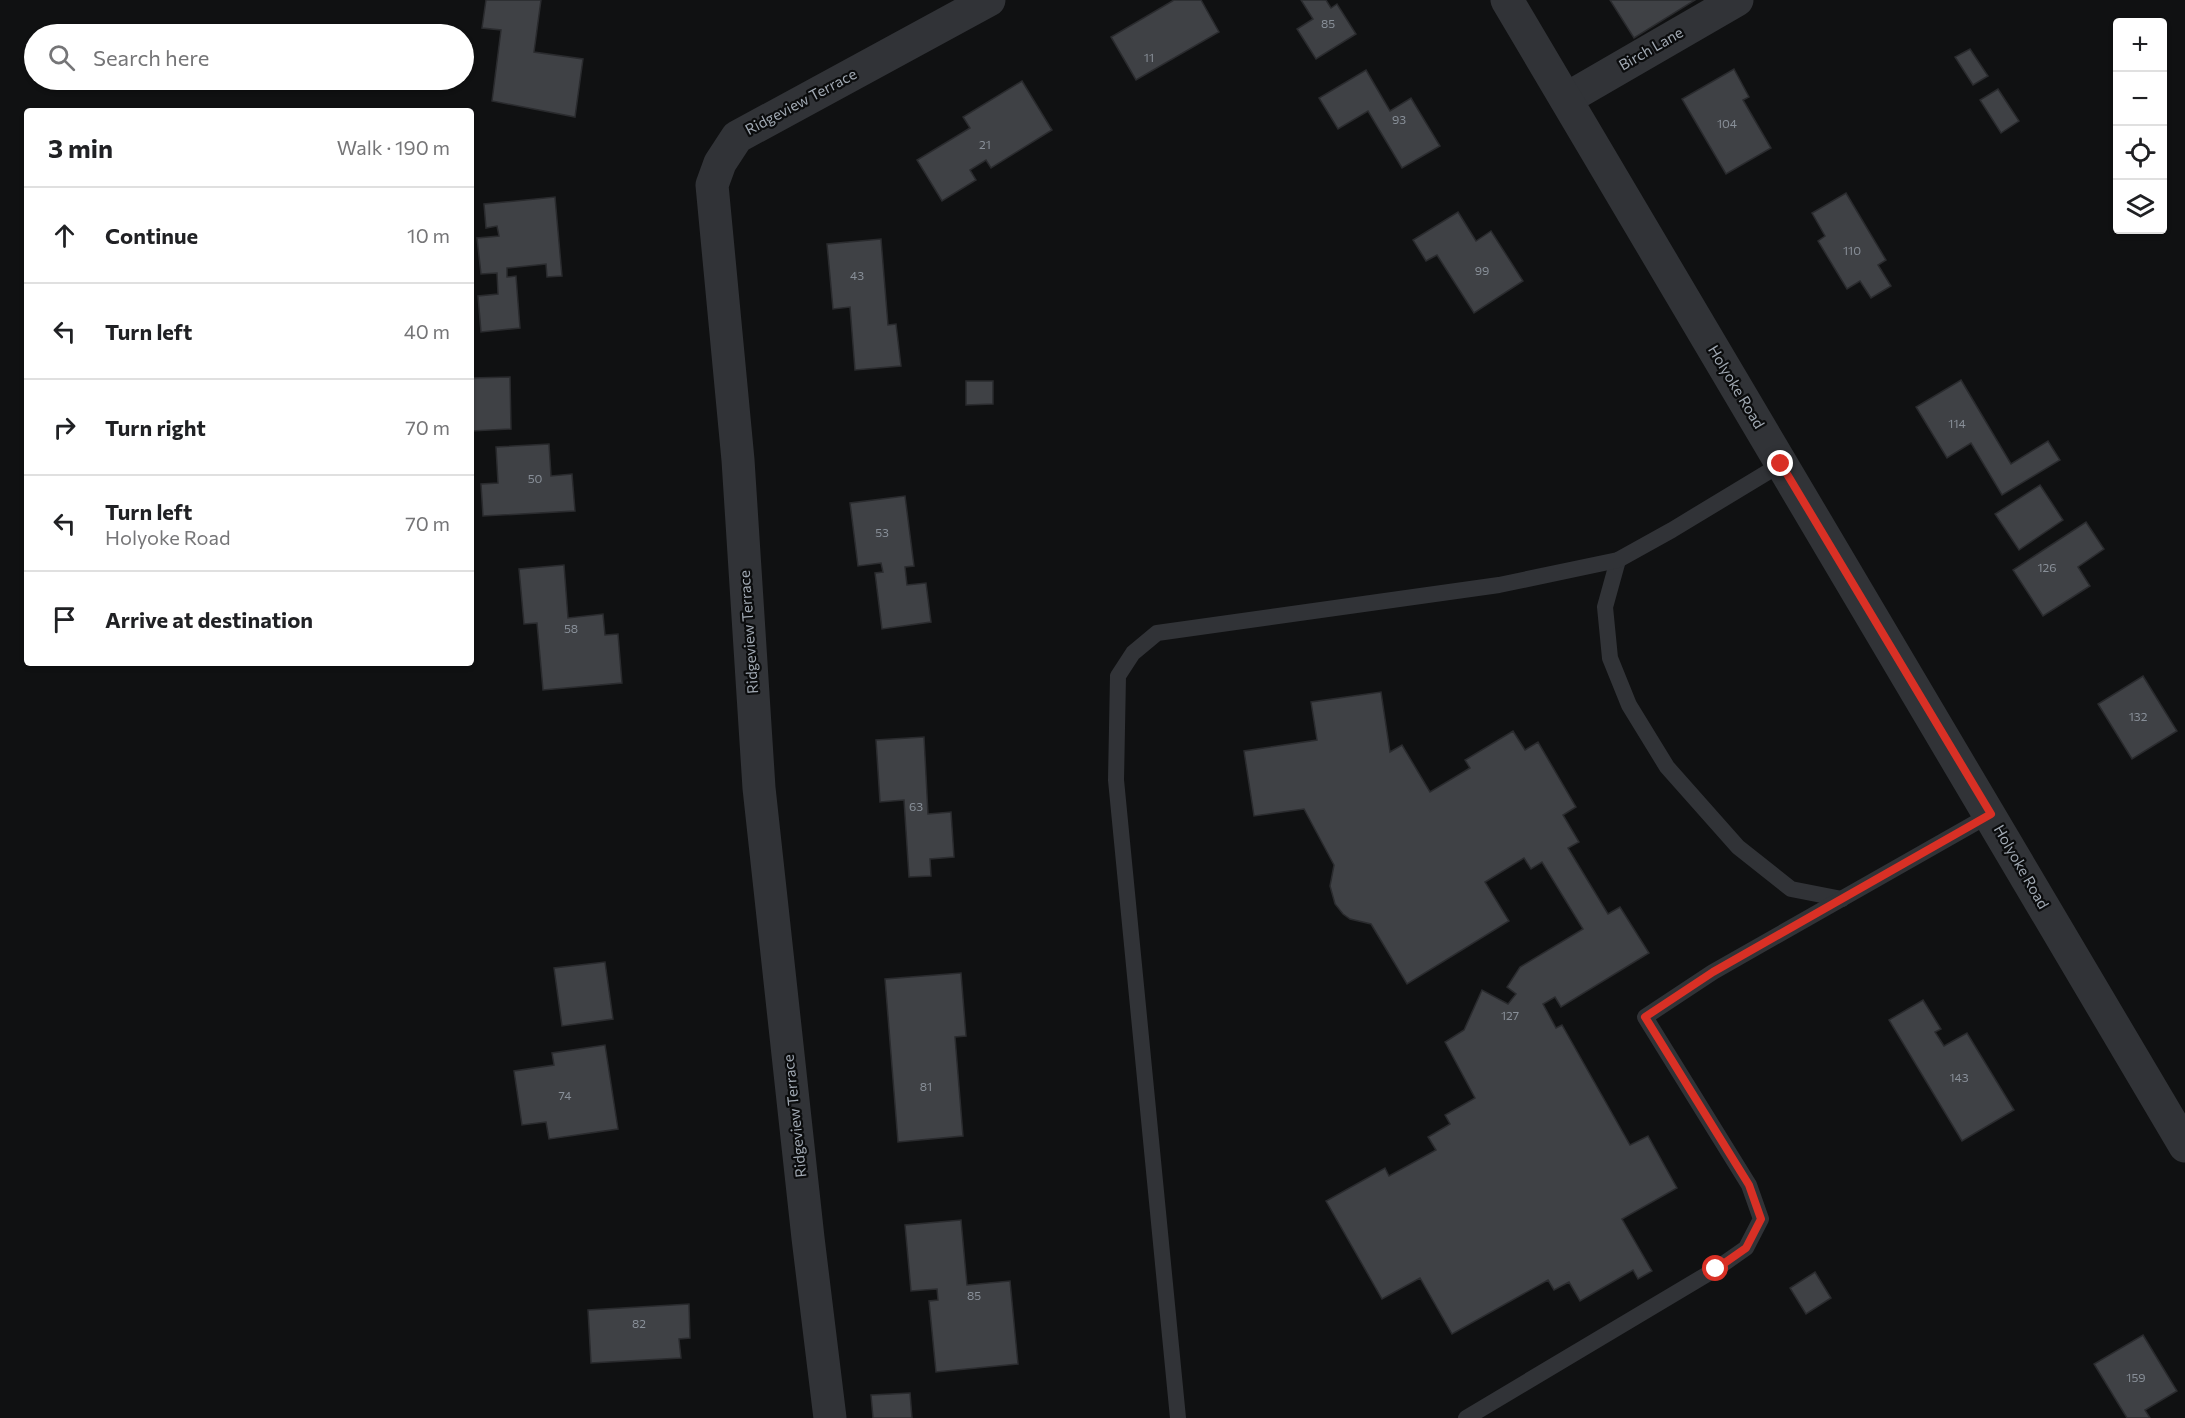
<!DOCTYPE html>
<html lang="en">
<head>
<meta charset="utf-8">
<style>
	body { margin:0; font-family:Commissioner,sans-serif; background:#f6f6f6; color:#202124 }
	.controls { position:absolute; right:18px; top:18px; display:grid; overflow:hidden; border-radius:6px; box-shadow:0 2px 4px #0004 }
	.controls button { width:54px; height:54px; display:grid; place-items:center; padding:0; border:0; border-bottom:2px solid #e0e0e0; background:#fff; color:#202124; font:30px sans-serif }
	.stop { position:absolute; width:18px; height:18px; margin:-14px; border:4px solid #d93025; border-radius:50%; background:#fff }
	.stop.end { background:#d93025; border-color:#fff; box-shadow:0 2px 6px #0008 }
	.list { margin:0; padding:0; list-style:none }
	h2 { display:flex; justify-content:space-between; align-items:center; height:78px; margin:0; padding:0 24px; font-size:26px }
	h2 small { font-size:20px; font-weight:400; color:#757577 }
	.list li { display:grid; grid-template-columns:39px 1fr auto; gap:18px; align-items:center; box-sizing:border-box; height:96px; padding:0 24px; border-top:2px solid #e0e0e0 }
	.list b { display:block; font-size:22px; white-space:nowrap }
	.list p { margin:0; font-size:20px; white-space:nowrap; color:#757577 }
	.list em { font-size:20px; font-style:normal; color:#757577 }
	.icon { flex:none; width:33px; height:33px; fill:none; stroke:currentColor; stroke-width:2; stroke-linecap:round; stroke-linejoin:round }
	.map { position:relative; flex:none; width:2185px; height:1418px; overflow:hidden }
	.search { position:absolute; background:#fff; box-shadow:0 2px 4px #0004; left:24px; top:24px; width:450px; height:66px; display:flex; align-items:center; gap:15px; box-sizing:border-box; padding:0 21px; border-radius:33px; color:#757577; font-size:22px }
	.panel { position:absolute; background:#fff; box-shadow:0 2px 4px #0004; left:24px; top:108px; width:450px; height:558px; border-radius:6px }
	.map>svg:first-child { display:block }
	.building { fill:#3f4145; stroke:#2a2b2e; stroke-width:1.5 }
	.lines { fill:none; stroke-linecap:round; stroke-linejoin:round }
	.service { stroke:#313337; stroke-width:16 }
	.minor { stroke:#313337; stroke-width:33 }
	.tertiary { stroke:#313337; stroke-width:33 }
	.route { stroke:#d93025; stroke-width:8 }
	.labels { text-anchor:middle; stroke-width:4.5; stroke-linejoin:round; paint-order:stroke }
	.number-label { font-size:12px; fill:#888f98 }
	.street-label { font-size:15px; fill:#a1a9b3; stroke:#0b0c0d }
</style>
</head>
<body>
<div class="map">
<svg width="2185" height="1418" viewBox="0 0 2185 1418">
	<rect width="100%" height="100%" fill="#101112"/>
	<g class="building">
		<polygon points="486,0 541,0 534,52 583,59 575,117 492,101 501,30 482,28"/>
		<polygon points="1174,0 1201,0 1219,32 1136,80 1111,37"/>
		<polygon points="1301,0 1326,0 1331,8 1337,4 1356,34 1316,59 1297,29 1313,19"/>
		<polygon points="1610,0 1695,0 1634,38"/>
		<polygon points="1970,49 1988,76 1973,85 1955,57"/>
		<polygon points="1734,69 1749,97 1743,100 1771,148 1726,174 1682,99"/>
		<polygon points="1366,70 1390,111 1411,98 1440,146 1402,168 1368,111 1338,129 1319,98"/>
		<polygon points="1022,81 1052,130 991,168 986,160 970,170 976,180 942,201 917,160 970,128 963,117"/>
		<polygon points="1998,89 2019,121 2001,133 1980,100"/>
		<polygon points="1846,193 1886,260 1878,265 1891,286 1871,298 1860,281 1847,289 1818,241 1825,236 1812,213"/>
		<polygon points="555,197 562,276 547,277 546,264 507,268 507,277 516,276 520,328 481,332 478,296 498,294 497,273 481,274 477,238 499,236 497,226 486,228 484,204"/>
		<polygon points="1458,212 1476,241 1491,231 1523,281 1474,313 1437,255 1426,261 1413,240"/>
		<polygon points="881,239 888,325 896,324 901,366 855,370 850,307 833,309 827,244"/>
		<polygon points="510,377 511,429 471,431 471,378"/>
		<polygon points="1961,380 2011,464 2048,441 2060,460 2002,495 1971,443 1947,458 1916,407"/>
		<polygon points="966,381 993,381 993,404 966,405"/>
		<polygon points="549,444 551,476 572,474 575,511 483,516 481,484 498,483 496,447"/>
		<polygon points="2040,485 2063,520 2019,550 1995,514"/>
		<polygon points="905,496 914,566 905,567 907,585 926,583 931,622 882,629 875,573 883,572 881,563 858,566 850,503"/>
		<polygon points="2086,522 2104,549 2078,567 2090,586 2043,616 2013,570"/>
		<polygon points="564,565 568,618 603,614 605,635 618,634 622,683 543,690 537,623 524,624 519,569"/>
		<polygon points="2143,676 2177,731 2132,759 2098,704"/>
		<polygon points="1381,692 1390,752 1402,745 1430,792 1470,768 1465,760 1513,731 1525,750 1538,742 1576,807 1563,815 1579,842 1568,848 1608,914 1620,907 1649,953 1561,1007 1555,997 1543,1004 1556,1028 1562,1025 1630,1145 1648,1136 1677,1188 1622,1219 1652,1271 1638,1279 1633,1270 1580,1301 1569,1282 1554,1290 1548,1280 1452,1334 1420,1278 1382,1299 1326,1201 1385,1168 1389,1176 1436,1150 1428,1137 1450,1124 1445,1115 1475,1098 1445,1042 1464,1030 1482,990 1508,1004 1516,994 1507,987 1520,967 1583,929 1542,862 1531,869 1524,858 1485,882 1509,921 1407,984 1371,924 1350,919 1343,914 1335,904 1330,886 1334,865 1304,809 1254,816 1244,751 1317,740 1311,702"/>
		<polygon points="924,737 928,814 951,812 954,857 930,859 931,876 909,877 904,800 880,802 876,740"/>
		<polygon points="605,962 613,1019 562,1026 554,968"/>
		<polygon points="961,973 966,1036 955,1037 963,1136 898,1142 885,979"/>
		<polygon points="1923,1000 1941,1029 1935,1032 1944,1046 1967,1033 2014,1110 1962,1141 1889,1020"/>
		<polygon points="605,1045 618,1129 549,1139 546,1122 522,1125 514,1071 554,1065 552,1053"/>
		<polygon points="961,1220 967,1285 1010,1281 1018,1364 936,1372 929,1301 938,1300 937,1289 911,1291 905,1225"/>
		<polygon points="1815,1272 1831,1298 1806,1314 1790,1288"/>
		<polygon points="689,1304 690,1338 679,1339 681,1358 591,1363 588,1310"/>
		<polygon points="2143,1335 2177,1391 2145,1410 2150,1418 2127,1418 2094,1364"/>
		<polygon points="910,1393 912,1418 873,1418 871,1395"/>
	</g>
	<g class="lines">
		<g class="service">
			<polyline points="1618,560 1605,607 1610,658 1629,705 1667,767 1738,847 1791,889 1842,899"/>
			<polyline points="1178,1418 1116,780 1118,676 1133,653 1157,633 1499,585 1618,560 1672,530 1781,464"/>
			<polyline points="1466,1418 1716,1269 1746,1248 1761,1219 1749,1185 1645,1017 1713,972 1991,814"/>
		</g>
		<g class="minor">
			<polyline points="1566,99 1737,0"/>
			<polyline points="830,1418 808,1238 759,788 738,460 712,185 720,163 737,137 989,0"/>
		</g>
		<polyline class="tertiary" points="1507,0 2185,1146"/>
	</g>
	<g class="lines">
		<polyline class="route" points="1716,1269 1746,1248 1761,1219 1749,1185 1645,1017 1713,972 1991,814 1781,464"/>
	</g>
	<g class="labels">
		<g class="number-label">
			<text x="1328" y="28">85</text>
			<text x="1149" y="62">11</text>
			<text x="1399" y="124">93</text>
			<text x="1727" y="128">104</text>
			<text x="985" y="149">21</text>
			<text x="1852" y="255">110</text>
			<text x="1482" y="275">99</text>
			<text x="857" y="280">43</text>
			<text x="1957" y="428">114</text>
			<text x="535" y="483">50</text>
			<text x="882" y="537">53</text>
			<text x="2047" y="572">126</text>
			<text x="571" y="633">58</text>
			<text x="2138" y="721">132</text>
			<text x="916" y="811">63</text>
			<text x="1510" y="1020">127</text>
			<text x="1959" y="1082">143</text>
			<text x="926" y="1091">81</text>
			<text x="565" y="1100">74</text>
			<text x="974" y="1300">85</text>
			<text x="639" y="1328">82</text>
			<text x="2136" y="1382">159</text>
		</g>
		<g class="street-label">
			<text transform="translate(1651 49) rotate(-30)" y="5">Birch Lane</text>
			<text transform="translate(801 102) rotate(-28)" y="5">Ridgeview Terrace</text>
			<text transform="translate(1736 387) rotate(59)" y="5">Holyoke Road</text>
			<text transform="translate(749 632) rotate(-94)" y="5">Ridgeview Terrace</text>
			<text transform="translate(2021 867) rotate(60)" y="5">Holyoke Road</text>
			<text transform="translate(795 1116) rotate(-96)" y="5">Ridgeview Terrace</text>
		</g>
	</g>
</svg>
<div class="controls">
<button>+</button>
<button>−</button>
<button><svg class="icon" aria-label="locate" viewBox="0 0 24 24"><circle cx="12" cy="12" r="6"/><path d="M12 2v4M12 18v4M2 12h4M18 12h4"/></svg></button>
<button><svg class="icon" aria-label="layers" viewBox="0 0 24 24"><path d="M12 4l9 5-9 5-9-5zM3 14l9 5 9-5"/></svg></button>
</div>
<div class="stop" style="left:1716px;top:1269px"></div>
<div class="stop end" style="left:1781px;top:464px"></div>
<div class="search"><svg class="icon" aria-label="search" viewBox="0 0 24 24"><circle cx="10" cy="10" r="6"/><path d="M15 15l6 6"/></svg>Search here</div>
<section class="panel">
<h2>3 min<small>Walk · 190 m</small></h2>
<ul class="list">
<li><svg class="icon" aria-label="ahead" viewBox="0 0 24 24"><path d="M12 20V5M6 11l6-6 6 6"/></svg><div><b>Continue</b></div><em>10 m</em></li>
<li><svg class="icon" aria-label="left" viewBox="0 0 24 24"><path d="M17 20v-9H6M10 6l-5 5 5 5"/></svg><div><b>Turn left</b></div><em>40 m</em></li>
<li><svg class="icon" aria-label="right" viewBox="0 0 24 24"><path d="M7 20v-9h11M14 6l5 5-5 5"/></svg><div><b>Turn right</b></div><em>70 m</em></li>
<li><svg class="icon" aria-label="left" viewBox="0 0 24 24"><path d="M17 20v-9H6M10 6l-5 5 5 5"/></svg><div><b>Turn left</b><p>Holyoke Road</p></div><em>70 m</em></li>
<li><svg class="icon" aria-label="arrive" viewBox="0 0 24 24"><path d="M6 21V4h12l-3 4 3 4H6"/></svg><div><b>Arrive at destination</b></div></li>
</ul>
</section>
</div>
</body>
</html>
